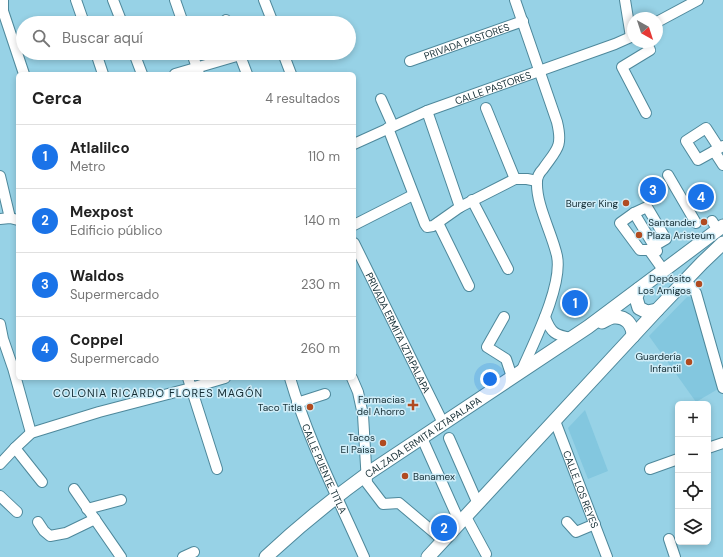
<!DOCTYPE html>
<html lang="es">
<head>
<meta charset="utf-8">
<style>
	body { margin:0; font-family:"DM Sans",sans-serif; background:#f6f6f6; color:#222 }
	.controls { position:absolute; right:12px; bottom:12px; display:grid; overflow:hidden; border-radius:6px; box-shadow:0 2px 6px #0003 }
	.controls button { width:36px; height:36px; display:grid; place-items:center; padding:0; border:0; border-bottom:1px solid #e0e0e0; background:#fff; color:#222; font:20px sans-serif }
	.compass { position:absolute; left:627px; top:12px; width:36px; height:36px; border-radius:50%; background:#fff; box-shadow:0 2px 6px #0003; rotate:141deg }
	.you { position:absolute; left:490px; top:379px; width:14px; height:14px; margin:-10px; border:3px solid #fff; border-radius:50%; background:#1a73e8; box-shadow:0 0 0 6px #1a73e833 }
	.badge { display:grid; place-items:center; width:26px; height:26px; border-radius:50%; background:#1a73e8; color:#fff; font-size:13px; font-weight:700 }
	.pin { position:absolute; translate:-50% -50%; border:2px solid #fff; box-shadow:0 1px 4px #0006 }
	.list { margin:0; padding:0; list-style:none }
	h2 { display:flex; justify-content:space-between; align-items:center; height:52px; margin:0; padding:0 16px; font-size:17px }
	h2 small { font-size:13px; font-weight:400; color:#767676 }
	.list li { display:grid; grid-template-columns:26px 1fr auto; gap:12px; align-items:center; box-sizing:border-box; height:64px; padding:0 16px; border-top:1px solid #e0e0e0 }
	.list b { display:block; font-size:15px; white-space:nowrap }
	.list p { margin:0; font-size:13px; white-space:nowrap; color:#767676 }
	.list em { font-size:13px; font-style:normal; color:#767676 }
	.icon { flex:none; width:22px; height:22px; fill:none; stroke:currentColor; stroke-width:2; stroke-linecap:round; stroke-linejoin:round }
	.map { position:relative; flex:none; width:723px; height:557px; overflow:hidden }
	.search { position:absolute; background:#fff; box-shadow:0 2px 6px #0003; left:16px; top:16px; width:340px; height:44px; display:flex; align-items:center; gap:10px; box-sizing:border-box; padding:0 14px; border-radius:22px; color:#767676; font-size:15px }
	.panel { position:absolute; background:#fff; box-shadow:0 2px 6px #0003; left:16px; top:72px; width:340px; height:308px; border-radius:6px }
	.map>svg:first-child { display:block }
	.built { fill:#83c7df }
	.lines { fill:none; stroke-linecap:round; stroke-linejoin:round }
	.minor-casing { stroke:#4e889b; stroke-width:12 }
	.major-casing { stroke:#4e889b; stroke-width:15 }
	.minor { stroke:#fff; stroke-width:10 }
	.major { stroke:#fff; stroke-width:13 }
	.poi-dot { fill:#b14b20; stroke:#d0edf8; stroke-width:1.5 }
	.labels { text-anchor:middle; stroke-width:3; stroke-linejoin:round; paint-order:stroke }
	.street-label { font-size:10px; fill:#142d34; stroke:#d0edf8 }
	.poi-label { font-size:10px; fill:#142d34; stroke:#d0edf8; text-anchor:end }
	.neighbourhood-label { font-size:11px; letter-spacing:1px; fill:#142d34; stroke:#d0edf8 }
</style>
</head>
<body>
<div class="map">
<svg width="723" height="557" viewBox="0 0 723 557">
	<rect width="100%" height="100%" fill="#97d2e6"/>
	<g class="built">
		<polygon points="687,297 690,297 694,300 718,389 696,402 649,336"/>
		<polygon points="585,410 608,471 588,479 568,428"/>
	</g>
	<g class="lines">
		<g class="minor-casing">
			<g id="minor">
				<polyline points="3,0 3,11 24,74"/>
				<polyline points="76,0 84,23"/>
				<polyline points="113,0 122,23"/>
				<polyline points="175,0 183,23"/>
				<polyline points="264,0 273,23"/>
				<path d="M 515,0 L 557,122 C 563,147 557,149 543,169 C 540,172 537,177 537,182 C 536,205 552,233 557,256 C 563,286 533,344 521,372"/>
				<polyline points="625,0 631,37"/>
				<polyline points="226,20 227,23"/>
				<polyline points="657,22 698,0"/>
				<polyline points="96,53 103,74"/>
				<polyline points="134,53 142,74"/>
				<polyline points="192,53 199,74"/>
				<polyline points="239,53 247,74"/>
				<polyline points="283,53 291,74"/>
				<path id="s1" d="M 410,61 L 523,21"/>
				<polyline points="175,74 240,55"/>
				<polyline points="381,99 393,126"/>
				<polyline points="486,108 515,179"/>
				<polyline points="427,111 460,207"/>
				<polyline points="646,113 622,67 650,50 646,42"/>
				<polyline points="388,128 425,224 427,227 433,226 460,207 515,179 527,179 537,181"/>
				<path id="s2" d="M 354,144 L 427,111 L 615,44 L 633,36"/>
				<polyline points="719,148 706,128 686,141 698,160 723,146"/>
				<polyline points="714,151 723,165"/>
				<polyline points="668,175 696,223"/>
				<polyline points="0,176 10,218"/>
				<polyline points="472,200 508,269"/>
				<polyline points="634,213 657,251"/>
				<polyline points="0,219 10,218 18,220"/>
				<polyline points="712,221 718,230"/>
				<polyline points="438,223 469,286"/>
				<polyline points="354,225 413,195"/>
				<path id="s3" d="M 354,243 L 443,423"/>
				<polyline points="654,246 666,239 647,207 634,213 620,223 640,250 649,250 664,271"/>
				<polyline points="685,279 696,293 723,388"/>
				<polyline points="504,317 487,347 506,359 512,377"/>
				<path d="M 545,317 C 551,333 555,335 571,338"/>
				<polyline points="0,324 3,339 13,368 31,433"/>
				<polyline points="188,378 217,469"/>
				<path id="s4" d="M 290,378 C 308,440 338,498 364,557"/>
				<polyline points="352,378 358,392 363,415 367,483 383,504 399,503 444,541"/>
				<polyline points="297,403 325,394"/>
				<path id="s5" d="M 555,421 L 607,557"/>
				<polyline points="422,438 460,523"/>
				<polyline points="449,438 478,504"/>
				<polyline points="15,448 42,482"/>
				<polyline points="708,448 723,443"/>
				<polyline points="0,464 15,448 31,433 99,412 191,388 225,378"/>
				<polyline points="650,469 678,459"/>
				<polyline points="74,489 121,557"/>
				<polyline points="0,496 17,512"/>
				<polyline points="87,509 121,500"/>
				<polyline points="466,517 486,554"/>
				<polyline points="38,522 44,531 50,536 66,533 95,519"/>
				<polyline points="567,522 576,532 595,524"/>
				<polyline points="669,539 675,557"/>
				<polyline points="183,557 194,552"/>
			</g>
		</g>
		<g class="major-casing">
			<g id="major">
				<polyline points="639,289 636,298 639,308 647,312 657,310"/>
				<path d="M 602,322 C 606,320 610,317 614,317 C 626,316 633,325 633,336"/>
				<path id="s6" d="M 266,557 C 298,527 331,500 367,474 L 588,327 L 723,226"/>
				<polyline points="428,557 657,310 702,263 723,243"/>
			</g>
		</g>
		<use href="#minor" class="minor"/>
		<use href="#major" class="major"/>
	</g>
	<g class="poi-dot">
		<circle cx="626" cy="203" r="4"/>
		<circle cx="704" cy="222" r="4"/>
		<circle cx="639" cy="235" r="4"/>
		<circle cx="699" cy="284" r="4"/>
		<circle cx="689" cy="362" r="4"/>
		<path d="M411 399h4v4h4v4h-4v4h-4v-4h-4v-4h4z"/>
		<circle cx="310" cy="407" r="4"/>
		<circle cx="383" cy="443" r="4"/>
		<circle cx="405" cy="476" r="4"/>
	</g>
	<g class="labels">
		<g class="street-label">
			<text dy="4" stroke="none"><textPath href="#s1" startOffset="60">PRIVADA PASTORES</textPath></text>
			<text dy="4" stroke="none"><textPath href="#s2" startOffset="150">CALLE PASTORES</textPath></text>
			<text dy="4" stroke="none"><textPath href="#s3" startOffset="100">PRIVADA ERMITA IZTAPALAPA</textPath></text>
			<text dy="4" stroke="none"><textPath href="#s6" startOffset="198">CALZADA ERMITA IZTAPALAPA</textPath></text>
			<text dy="4" stroke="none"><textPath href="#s4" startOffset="97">CALLE PUENTE TITLA</textPath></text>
			<text dy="4" stroke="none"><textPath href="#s5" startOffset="73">CALLE LOS REYES</textPath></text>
		</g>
		<g class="poi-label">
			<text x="618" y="207">Burger King</text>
			<text x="696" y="226">Santander</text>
			<text x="647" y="239" text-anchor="start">Plaza Aristeum</text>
			<text x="691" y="282">Depósito<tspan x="691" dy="12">Los Amigos</tspan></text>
			<text x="681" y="360">Guardería<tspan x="681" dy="12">Infantil</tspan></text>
			<text x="405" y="403">Farmacias<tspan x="405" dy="12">del Ahorro</tspan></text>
			<text x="302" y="411">Taco Titla</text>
			<text x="375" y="441">Tacos<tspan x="375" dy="12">El Paisa</tspan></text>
			<text x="413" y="480" text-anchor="start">Banamex</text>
		</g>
		<g class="neighbourhood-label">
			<text x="158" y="397">COLONIA RICARDO FLORES MAGÓN</text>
		</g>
	</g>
</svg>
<div class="controls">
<button>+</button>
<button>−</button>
<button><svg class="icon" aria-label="locate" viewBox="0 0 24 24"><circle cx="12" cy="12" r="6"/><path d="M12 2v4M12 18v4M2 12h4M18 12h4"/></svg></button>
<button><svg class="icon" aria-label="layers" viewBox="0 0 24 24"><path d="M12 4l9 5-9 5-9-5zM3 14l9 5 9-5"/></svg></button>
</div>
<svg class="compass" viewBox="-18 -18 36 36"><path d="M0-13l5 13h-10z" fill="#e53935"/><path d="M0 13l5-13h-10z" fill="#767676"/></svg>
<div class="you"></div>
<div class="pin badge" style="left:575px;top:303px">1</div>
<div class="pin badge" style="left:444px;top:528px">2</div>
<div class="pin badge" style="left:653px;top:190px">3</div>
<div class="pin badge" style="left:701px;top:197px">4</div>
<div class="search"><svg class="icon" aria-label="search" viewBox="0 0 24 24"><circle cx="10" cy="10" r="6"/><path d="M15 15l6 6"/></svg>Buscar aquí</div>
<section class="panel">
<h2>Cerca<small>4 resultados</small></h2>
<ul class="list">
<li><span class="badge">1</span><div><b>Atlalilco</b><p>Metro</p></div><em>110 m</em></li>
<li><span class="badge">2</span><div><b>Mexpost</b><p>Edificio público</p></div><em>140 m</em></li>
<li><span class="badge">3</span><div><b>Waldos</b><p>Supermercado</p></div><em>230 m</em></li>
<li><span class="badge">4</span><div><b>Coppel</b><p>Supermercado</p></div><em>260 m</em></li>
</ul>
</section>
</div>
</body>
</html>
